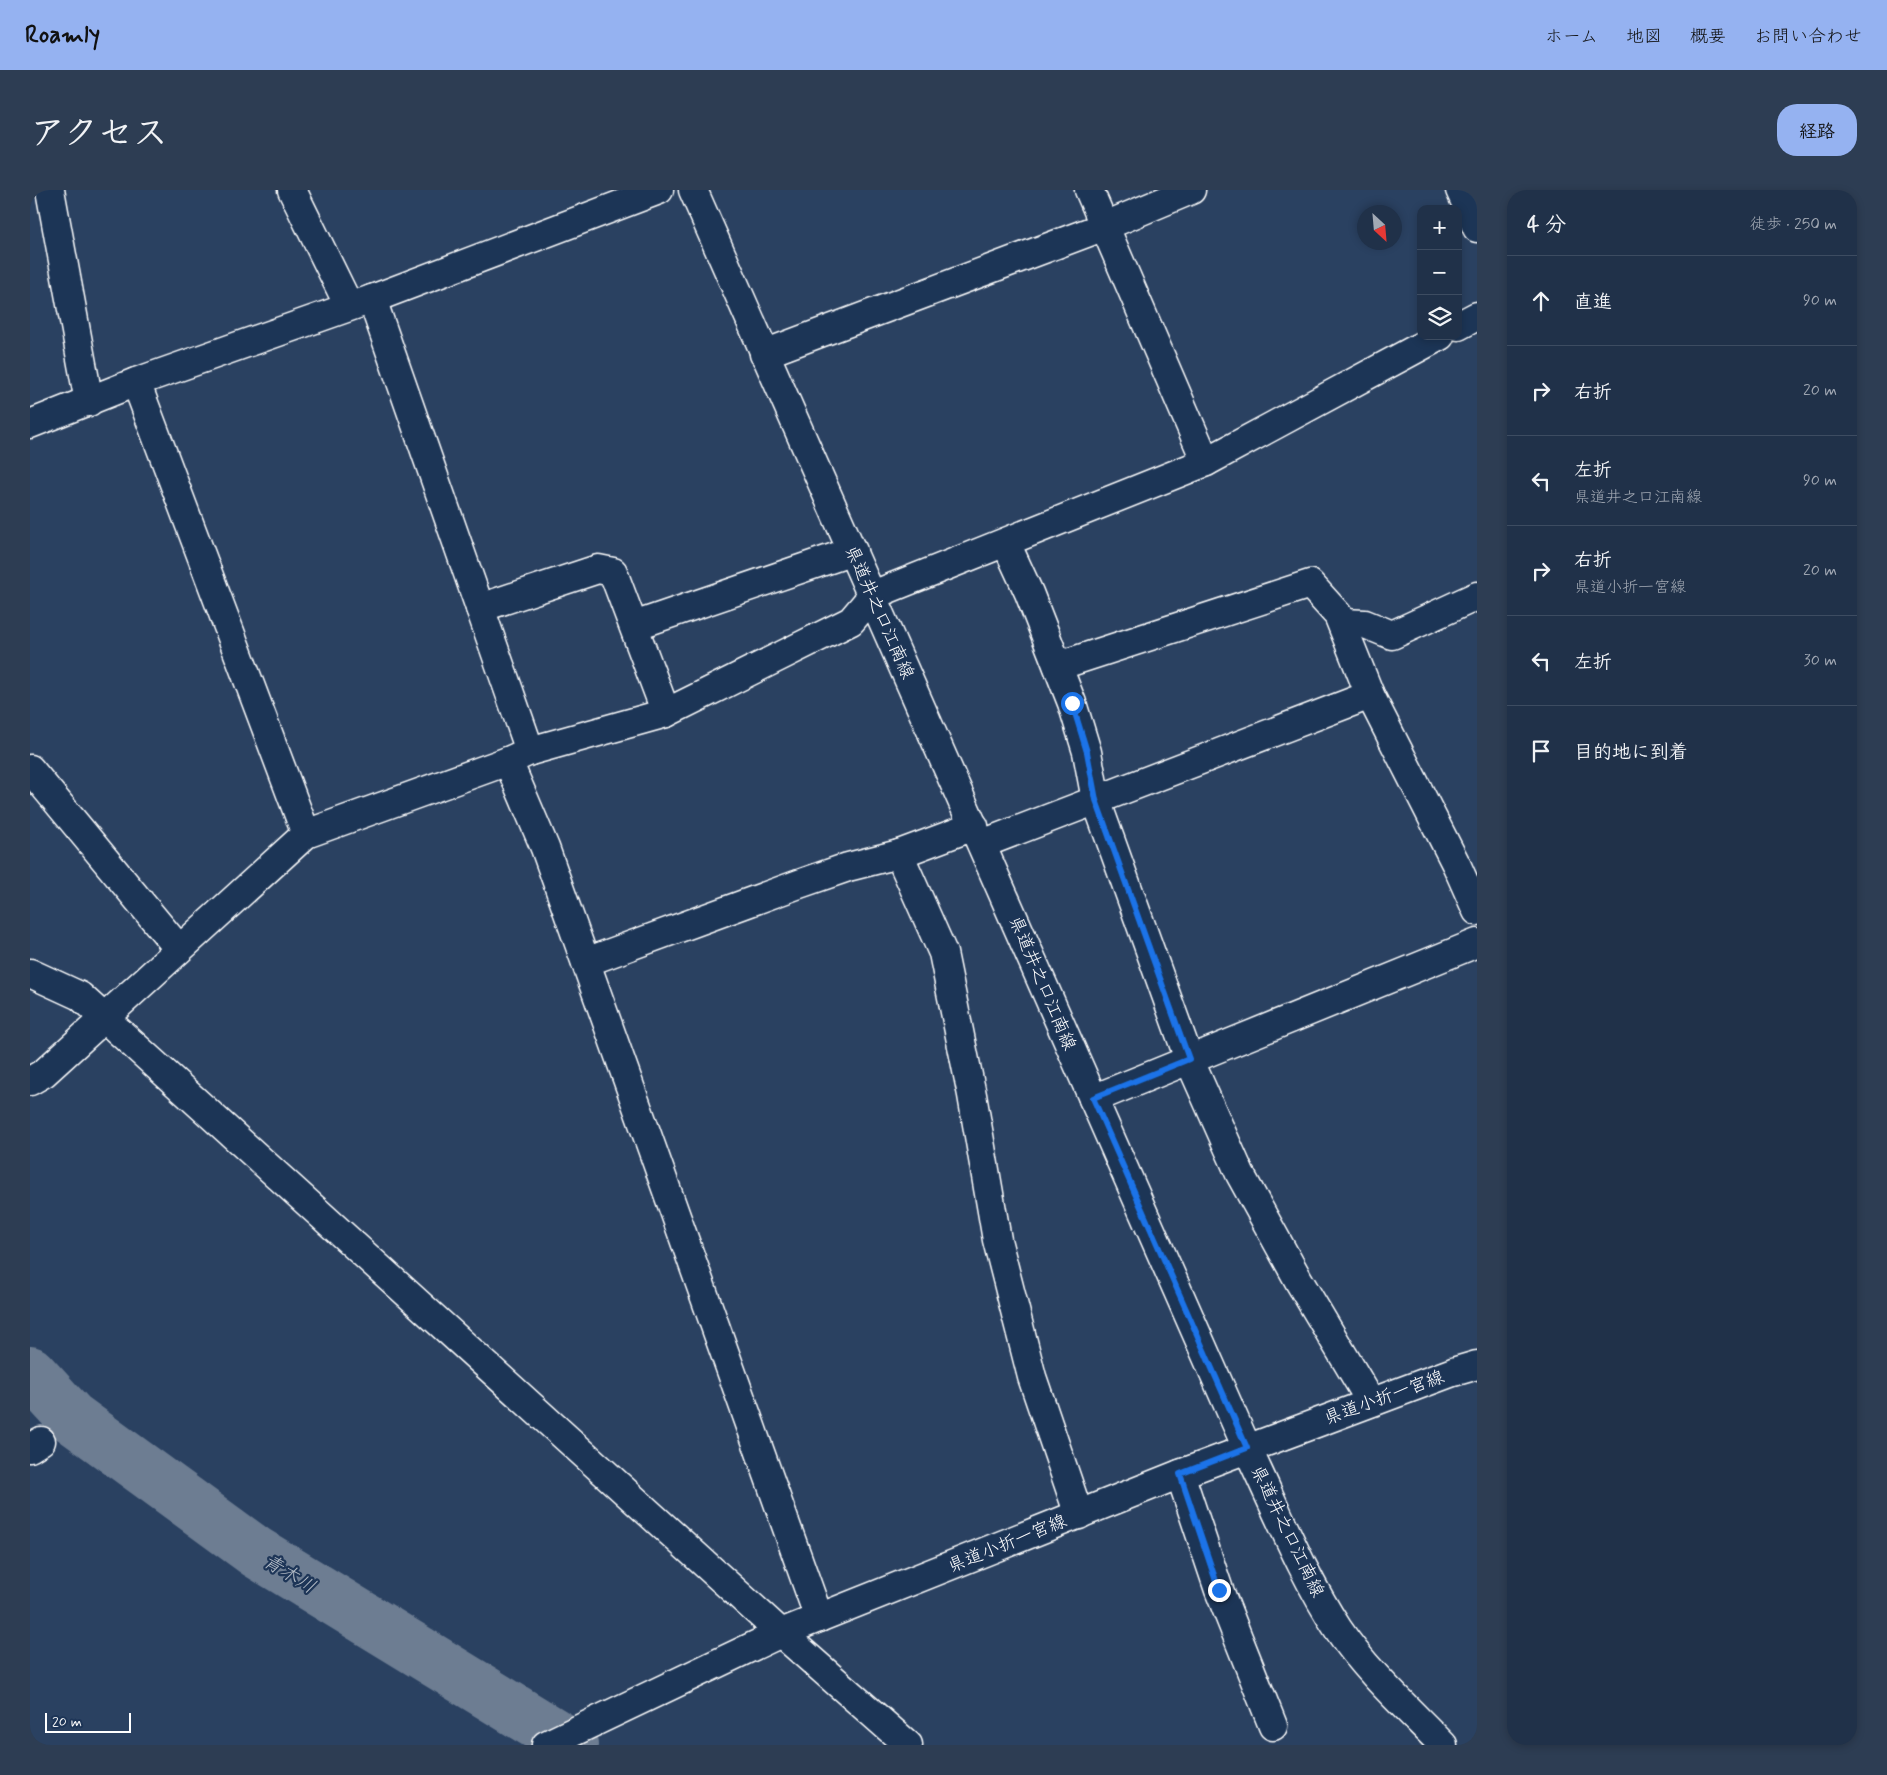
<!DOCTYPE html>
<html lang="ja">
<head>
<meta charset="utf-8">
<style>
	body { margin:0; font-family:Mynerve,"Klee One",sans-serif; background:#2d3d53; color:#f1f3f6 }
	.controls { position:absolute; right:15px; top:15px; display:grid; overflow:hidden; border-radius:10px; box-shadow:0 2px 8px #0003 }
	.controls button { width:45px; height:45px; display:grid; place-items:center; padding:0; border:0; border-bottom:1px solid #3d4c61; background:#203149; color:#f1f3f6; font:25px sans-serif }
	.compass { position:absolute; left:1327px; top:15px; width:45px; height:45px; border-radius:50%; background:#203149; box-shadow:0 2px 8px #0003; rotate:154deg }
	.scale { position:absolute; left:15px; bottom:12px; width:86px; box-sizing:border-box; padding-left:5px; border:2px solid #fff; border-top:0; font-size:14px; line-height:18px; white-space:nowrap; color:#fff; -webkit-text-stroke:4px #1d3557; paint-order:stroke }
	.stop { position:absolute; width:15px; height:15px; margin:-11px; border:4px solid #1a73e8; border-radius:50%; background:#fff }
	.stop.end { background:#1a73e8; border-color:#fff; box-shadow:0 1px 5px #0008 }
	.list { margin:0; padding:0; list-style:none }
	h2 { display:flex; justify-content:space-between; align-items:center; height:65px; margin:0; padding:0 20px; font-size:21px }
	h2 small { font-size:16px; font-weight:400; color:#a2a9b4 }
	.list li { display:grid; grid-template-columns:32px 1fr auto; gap:15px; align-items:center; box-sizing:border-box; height:90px; padding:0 20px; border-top:1px solid #3d4c61 }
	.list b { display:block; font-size:19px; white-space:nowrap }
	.list p { margin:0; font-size:16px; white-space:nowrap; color:#a2a9b4 }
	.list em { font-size:16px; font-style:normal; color:#a2a9b4 }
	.icon { flex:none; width:28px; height:28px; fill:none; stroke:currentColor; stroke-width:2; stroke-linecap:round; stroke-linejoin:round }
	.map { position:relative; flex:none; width:1447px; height:1555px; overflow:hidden; border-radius:20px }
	header { display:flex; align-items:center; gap:30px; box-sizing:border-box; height:70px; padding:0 25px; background:#95b2f1; color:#111 }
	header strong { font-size:24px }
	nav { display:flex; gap:28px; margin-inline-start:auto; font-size:18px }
	.intro { display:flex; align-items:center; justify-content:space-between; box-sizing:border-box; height:120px; padding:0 30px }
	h1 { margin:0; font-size:35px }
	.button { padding:12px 22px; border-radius:20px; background:#95b2f1; color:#111; font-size:18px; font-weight:700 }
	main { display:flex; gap:30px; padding:0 30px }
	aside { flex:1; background:#203149; border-radius:20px; box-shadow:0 2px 8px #0003 }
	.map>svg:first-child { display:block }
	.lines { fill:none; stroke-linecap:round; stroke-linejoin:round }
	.river { stroke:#6d7d92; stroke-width:52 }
	.minor-casing { stroke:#fff; stroke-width:31 }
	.secondary-casing { stroke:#fff; stroke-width:31 }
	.minor { stroke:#1d3557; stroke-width:28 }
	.secondary { stroke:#1d3557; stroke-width:28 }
	.route { stroke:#1a73e8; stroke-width:6 }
	.labels { text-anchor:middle; stroke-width:4.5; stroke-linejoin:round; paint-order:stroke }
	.street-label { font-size:18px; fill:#fff; stroke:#1d3557 }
	.water-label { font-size:19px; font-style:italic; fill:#b6bec8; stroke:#1d3557 }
</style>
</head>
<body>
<header>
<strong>Roamly</strong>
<nav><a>ホーム</a><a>地図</a><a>概要</a><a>お問い合わせ</a></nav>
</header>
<div class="intro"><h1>アクセス</h1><a class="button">経路</a></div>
<main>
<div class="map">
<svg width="1447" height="1555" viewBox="0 0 1447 1555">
	<rect width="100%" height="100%" fill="#2a4161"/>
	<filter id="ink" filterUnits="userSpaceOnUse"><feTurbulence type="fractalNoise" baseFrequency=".02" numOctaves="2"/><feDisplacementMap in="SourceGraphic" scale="10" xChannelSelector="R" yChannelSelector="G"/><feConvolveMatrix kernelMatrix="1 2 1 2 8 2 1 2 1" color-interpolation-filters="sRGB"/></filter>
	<g filter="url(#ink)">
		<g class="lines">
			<polyline class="river" points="0,1182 41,1227 226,1362 542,1555"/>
			<g class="minor-casing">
				<g id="minor">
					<polyline points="20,0 59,212"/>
					<polyline points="262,0 319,116"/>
					<polyline points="1059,0 1176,272"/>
					<polyline points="1430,0 1447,38"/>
					<polyline points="342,109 500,561"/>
					<polyline points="1428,136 1447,126"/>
					<polyline points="734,164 1075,36 1161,0"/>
					<polyline points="106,192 276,644"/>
					<polyline points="0,234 106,192 342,109 629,0"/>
					<polyline points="976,353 999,403 1042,513 1057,562 1066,610 1159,869 1210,984 1269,1091 1341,1212"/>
					<polyline points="450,418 568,379 583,382 636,523"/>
					<polyline points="1312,433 1335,434 1362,445 1447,406"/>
					<polyline points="604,436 823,361"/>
					<polyline points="1028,476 1280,394 1308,425 1340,505 1427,676 1447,721"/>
					<polyline points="478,571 515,658 789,1428"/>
					<polyline points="0,579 149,759"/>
					<polyline points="952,654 1340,505"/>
					<polyline points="869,664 913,763 942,905 967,1050 1002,1187 1049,1325"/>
					<polyline points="556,772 769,694 818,677 869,664 944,636"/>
					<polyline points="0,783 50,806 751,1443 878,1555"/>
					<polyline points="0,891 14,883 276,644 478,571 500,561 636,523 821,431 843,405 1176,272 1410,146"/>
					<polyline points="1063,909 1447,753"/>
					<polyline points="0,1258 11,1251"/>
					<polyline points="1150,1284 1189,1400 1243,1536"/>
				</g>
			</g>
			<g class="secondary-casing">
				<g id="secondary">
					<path d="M 663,0 L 1217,1258 C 1245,1316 1273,1386 1308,1439 C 1337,1482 1377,1518 1413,1555"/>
					<polyline points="516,1555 751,1443 1150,1284 1423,1182 1447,1175"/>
				</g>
			</g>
			<use href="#minor" class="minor"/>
			<use href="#secondary" class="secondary"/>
		</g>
	</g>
	<g class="lines" filter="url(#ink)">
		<polyline class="route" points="1042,513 1057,562 1066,610 1159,869 1063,908 1217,1258 1150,1284 1189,1400"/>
	</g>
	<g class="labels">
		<g class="street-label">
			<text transform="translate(850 422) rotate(66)" y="6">県道井之口江南線</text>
			<text transform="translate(1013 793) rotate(67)" y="6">県道井之口江南線</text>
			<text transform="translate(1354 1207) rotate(-20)" y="6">県道小折一宮線</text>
			<text transform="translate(1258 1341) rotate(64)" y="6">県道井之口江南線</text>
			<text transform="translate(977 1353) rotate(-22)" y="6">県道小折一宮線</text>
		</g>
		<g class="water-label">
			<text transform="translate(260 1383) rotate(31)" y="7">青木川</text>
		</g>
	</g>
</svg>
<div class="controls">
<button>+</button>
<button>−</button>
<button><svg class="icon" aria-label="layers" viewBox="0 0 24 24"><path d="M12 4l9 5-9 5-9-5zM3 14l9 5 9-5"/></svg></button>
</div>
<svg class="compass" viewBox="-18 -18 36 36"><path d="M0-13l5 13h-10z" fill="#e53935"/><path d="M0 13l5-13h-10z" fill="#a2a9b4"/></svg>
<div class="scale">20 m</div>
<div class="stop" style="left:1042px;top:513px"></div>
<div class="stop end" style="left:1189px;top:1400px"></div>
</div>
<aside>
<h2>4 分<small>徒歩 · 250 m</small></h2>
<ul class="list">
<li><svg class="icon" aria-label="ahead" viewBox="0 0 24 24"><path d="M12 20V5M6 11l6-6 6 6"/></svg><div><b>直進</b></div><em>90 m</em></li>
<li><svg class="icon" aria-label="right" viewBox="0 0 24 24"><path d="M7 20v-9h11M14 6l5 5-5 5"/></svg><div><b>右折</b></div><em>20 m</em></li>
<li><svg class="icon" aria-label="left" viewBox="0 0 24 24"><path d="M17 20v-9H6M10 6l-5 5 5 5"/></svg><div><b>左折</b><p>県道井之口江南線</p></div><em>90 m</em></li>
<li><svg class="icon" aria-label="right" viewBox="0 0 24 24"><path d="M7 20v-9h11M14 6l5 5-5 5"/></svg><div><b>右折</b><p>県道小折一宮線</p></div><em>20 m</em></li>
<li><svg class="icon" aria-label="left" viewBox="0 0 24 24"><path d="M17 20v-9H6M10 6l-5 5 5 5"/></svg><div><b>左折</b></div><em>30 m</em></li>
<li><svg class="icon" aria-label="arrive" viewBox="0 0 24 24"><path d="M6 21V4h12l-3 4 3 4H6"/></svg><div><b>目的地に到着</b></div></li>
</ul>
</aside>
</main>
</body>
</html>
